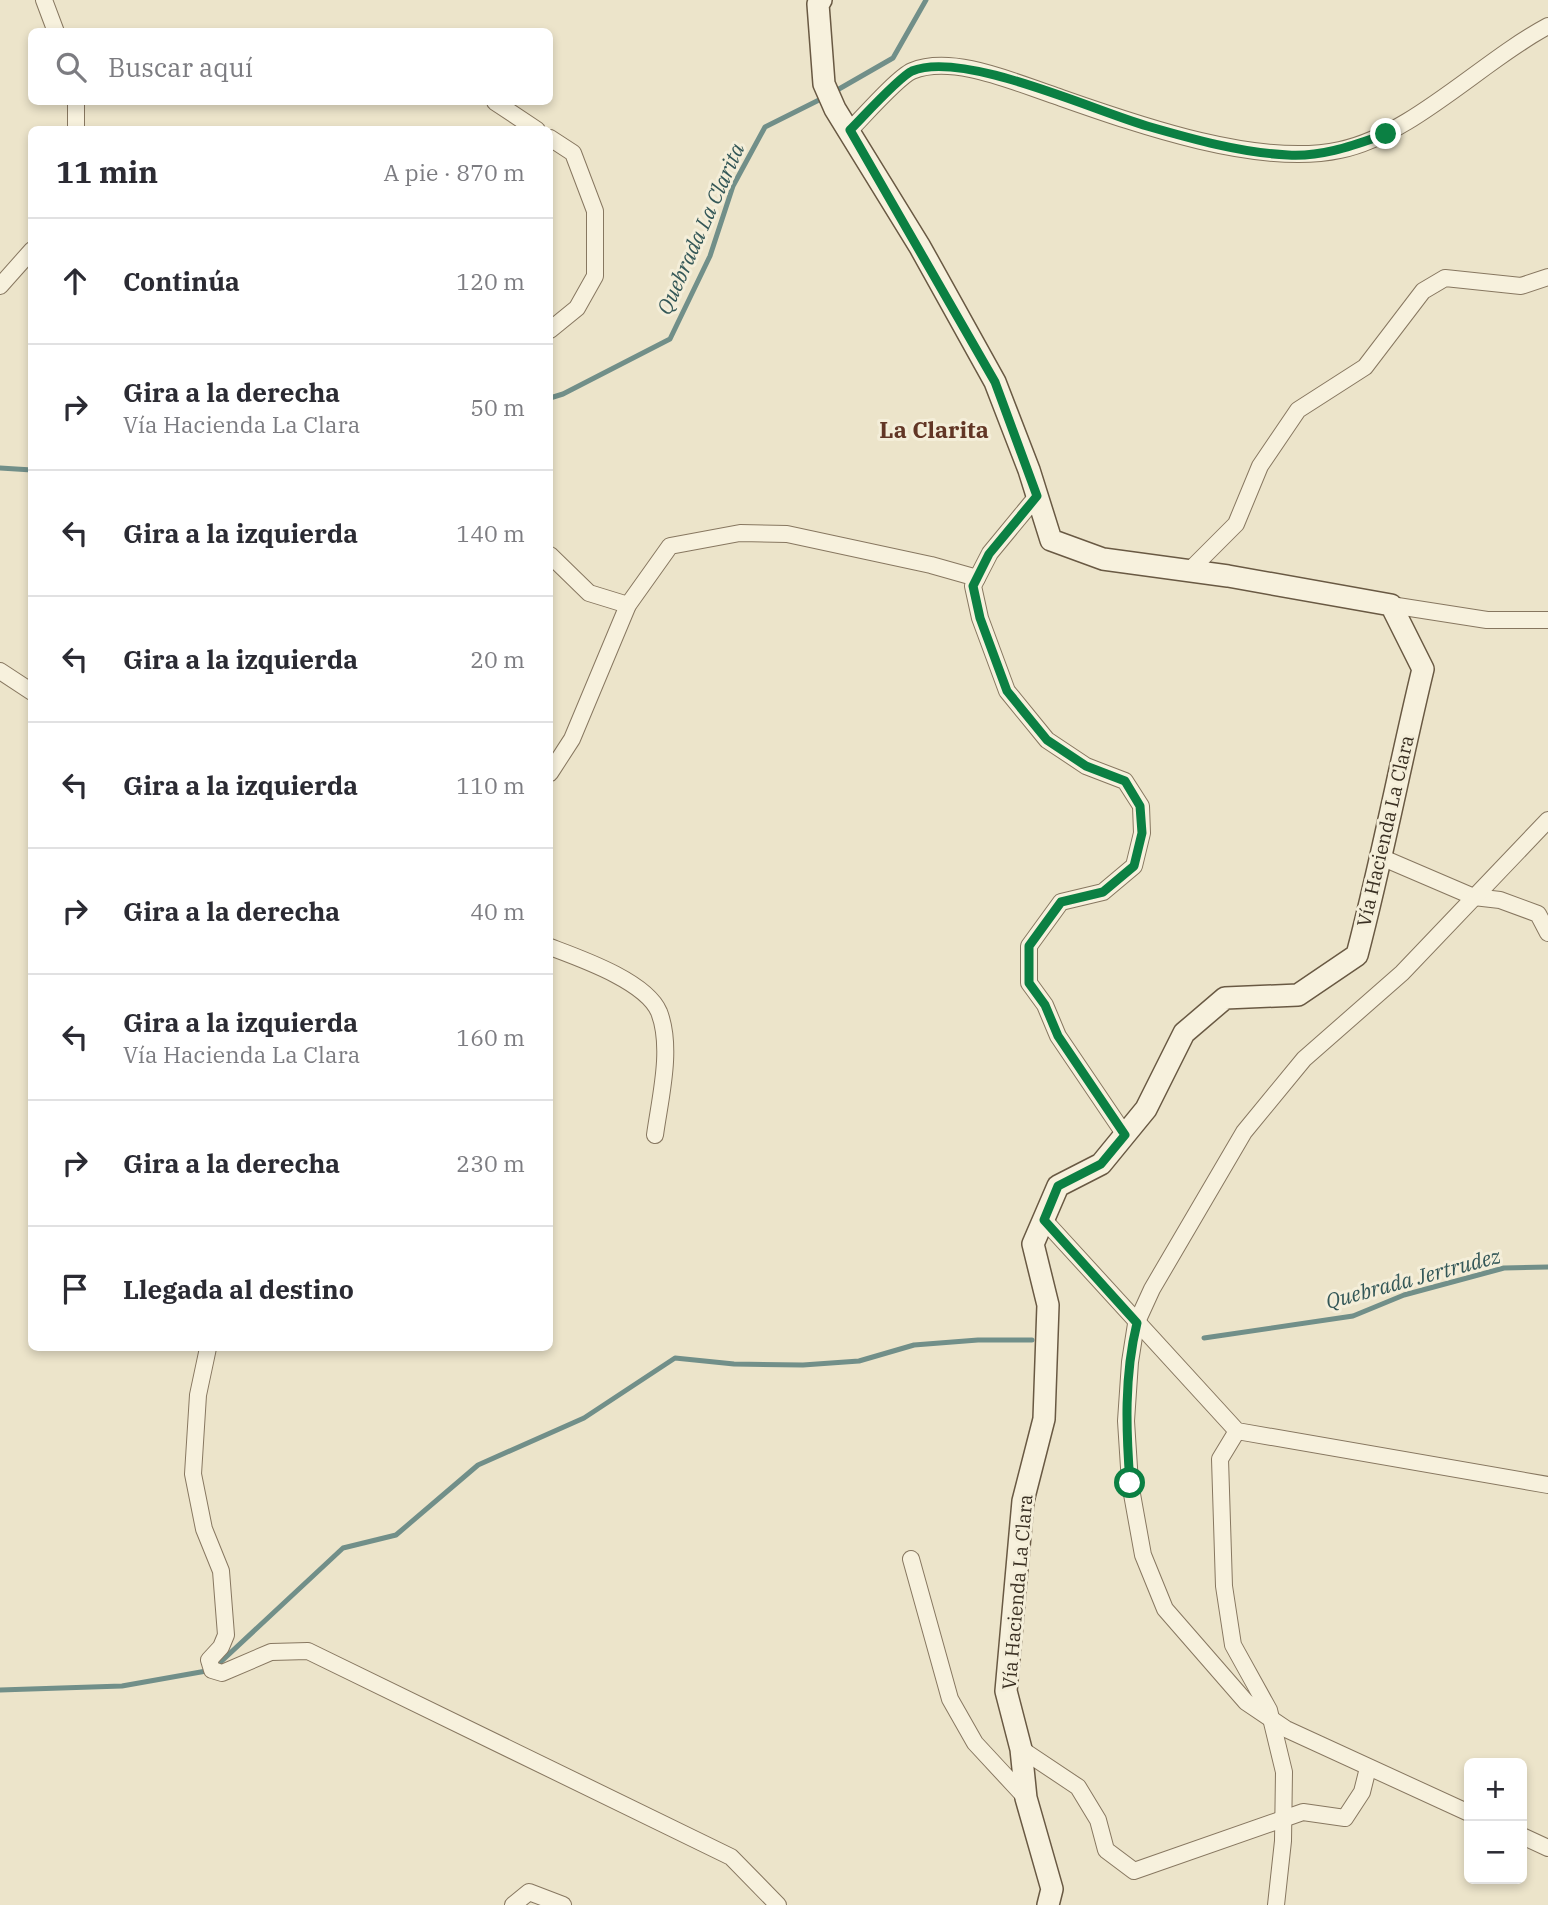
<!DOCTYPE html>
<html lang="es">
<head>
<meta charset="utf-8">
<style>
	body { margin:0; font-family:"IBM Plex Serif",serif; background:#f2f2f3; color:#2b2b33 }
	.controls { position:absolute; right:21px; bottom:21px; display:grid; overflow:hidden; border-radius:10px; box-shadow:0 4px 10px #0003 }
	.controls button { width:63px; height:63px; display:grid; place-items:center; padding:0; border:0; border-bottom:2px solid #e1e1e2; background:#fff; color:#2b2b33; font:35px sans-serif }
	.stop { position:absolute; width:21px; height:21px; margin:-16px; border:5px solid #0b8043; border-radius:50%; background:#fff }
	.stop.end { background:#0b8043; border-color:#fff; box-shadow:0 2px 7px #0008 }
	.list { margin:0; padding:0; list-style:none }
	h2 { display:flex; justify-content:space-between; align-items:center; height:91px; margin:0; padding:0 28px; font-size:30px }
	h2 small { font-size:23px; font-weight:400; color:#7c7c81 }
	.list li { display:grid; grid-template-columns:46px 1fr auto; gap:21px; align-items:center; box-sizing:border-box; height:126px; padding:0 28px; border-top:2px solid #e1e1e2 }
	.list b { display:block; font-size:26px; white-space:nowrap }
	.list p { margin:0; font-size:23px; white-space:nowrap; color:#7c7c81 }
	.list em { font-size:23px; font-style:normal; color:#7c7c81 }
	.icon { flex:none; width:38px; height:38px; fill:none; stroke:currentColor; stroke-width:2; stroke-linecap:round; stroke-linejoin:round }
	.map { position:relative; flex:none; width:1548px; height:1905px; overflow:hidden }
	.search { position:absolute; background:#fff; box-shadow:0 4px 10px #0003; left:28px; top:28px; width:525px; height:77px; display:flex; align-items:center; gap:18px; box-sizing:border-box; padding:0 24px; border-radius:10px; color:#7c7c81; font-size:26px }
	.panel { position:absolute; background:#fff; box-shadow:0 4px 10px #0003; left:28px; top:126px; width:525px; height:1225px; border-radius:10px }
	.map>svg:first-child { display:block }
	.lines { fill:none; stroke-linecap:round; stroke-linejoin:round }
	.stream { stroke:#718f89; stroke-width:5 }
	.street-casing { stroke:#877760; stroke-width:18 }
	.secondary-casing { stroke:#695943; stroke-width:24 }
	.street { stroke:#f7f1dd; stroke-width:16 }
	.secondary { stroke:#f7f1dd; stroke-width:21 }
	.route { stroke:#0b8043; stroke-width:9 }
	.labels { text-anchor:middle; stroke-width:6; stroke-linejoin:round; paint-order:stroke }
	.street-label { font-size:19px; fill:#392f22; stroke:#f4eed9 }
	.water-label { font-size:21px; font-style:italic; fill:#335757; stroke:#f4eed9 }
	.quarter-label { font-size:23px; font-weight:bold; fill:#623625; stroke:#f4eed9 }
</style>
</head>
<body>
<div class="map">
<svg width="1548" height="1905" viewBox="0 0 1548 1905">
	<rect width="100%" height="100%" fill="#ece4ca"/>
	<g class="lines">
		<g class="stream">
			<polyline points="832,93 893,58 926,0"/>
			<polyline points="550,398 563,394 670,339 710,256 733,186 765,127 823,98"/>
			<polyline points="0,468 32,470"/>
			<polyline points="1204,1338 1353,1316 1404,1295 1504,1268 1548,1267"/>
			<polyline points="0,1690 122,1686 212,1670 343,1548 396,1535 478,1465 584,1418 675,1358 734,1364 803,1365 859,1361 914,1345 978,1340 1032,1340"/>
		</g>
		<g class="street-casing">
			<g id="street">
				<polyline points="44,0 56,32"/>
				<polyline points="495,102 537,130"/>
				<polyline points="76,130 76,102"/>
				<path d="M 850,130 C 863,117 898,77 912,71 C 953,54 1016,83 1056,96 C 1133,123 1258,168 1340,150 C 1412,135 1482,61 1548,26"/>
				<polyline points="550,138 573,153 595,211 595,276 577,308 550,330"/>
				<polyline points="0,286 32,250"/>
				<polyline points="1037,496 990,553 973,586 980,618 1007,691 1047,740 1086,766 1125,781 1141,806 1142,833 1134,866 1103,892 1061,902 1029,946 1029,983 1045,1005 1058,1036 1125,1135"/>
				<polyline points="550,555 589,593 628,605"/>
				<polyline points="1189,571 1236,524 1260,466 1298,410 1365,367 1423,291 1445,278 1521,286 1548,277"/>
				<polyline points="1391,605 1487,620 1548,620"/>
				<polyline points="0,671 32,692"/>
				<polyline points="550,773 572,739 628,605 670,546 740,533 787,534 931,565 977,578"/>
				<polyline points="1383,858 1474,897 1500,900 1538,914 1548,933"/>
				<path d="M 550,947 C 579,958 646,981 659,1012 C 673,1048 660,1098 655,1135"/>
				<polyline points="1044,1220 1237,1431 1548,1485"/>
				<polyline points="208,1348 198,1395 193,1474 204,1529 221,1571 226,1635 221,1647 209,1660 212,1670 222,1673 271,1652 308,1651 731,1857 778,1905"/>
				<polyline points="1237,1431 1220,1459 1224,1586 1233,1645 1269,1710 1284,1772 1283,1841 1276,1905"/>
				<polyline points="911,1559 950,1699 975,1743 1026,1798"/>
				<polyline points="1021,1749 1078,1787 1098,1820 1106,1850 1134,1871 1303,1812 1345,1818 1362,1792 1368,1768"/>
				<polyline points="1469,1813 1286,1729 1246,1702 1165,1609 1143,1555 1130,1483 1126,1421 1130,1362 1136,1324 1152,1289 1244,1132 1304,1059 1402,973 1548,820"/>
				<polyline points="1522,1836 1548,1848"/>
				<polyline points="513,1905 529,1892 563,1905"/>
			</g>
		</g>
		<g class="secondary-casing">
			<path id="secondary" d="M 821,0 L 818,4 L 824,84 L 835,109 L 920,247 L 995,382 L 1029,470 L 1051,540 L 1103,559 L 1228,576 L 1391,605 L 1423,669 C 1400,764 1382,860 1357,955 L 1298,995 L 1225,998 L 1184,1033 L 1146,1109 L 1101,1164 L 1058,1186 L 1033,1244 L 1048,1305 L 1044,1419 L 1023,1501 L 1006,1691 L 1021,1749 L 1026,1798 L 1052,1889 L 1048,1905"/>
		</g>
		<use href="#street" class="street"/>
		<use href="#secondary" class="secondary"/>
	</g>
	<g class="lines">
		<path class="route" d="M 1130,1483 C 1126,1430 1124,1376 1137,1323 L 1044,1220 L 1058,1186 L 1101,1164 L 1125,1135 L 1058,1036 L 1045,1005 L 1029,983 L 1029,946 L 1061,902 L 1103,892 L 1134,866 L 1142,833 L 1140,806 L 1125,781 L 1086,766 L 1047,740 L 1007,691 L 980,618 L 973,586 L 989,554 L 1037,496 L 995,382 L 850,130 C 863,117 899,77 912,71 C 963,50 1092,110 1147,126 C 1192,139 1242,153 1288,155 C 1323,157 1354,145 1386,134"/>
	</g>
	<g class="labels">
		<g class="street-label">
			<text transform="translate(1385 831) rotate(-77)" y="7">Vía Hacienda La Clara</text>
			<text transform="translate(1017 1592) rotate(-85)" y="7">Vía Hacienda La Clara</text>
		</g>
		<g class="water-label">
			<text transform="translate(701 229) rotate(-66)" y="7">Quebrada La Clarita</text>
			<text transform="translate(1413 1279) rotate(-15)" y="7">Quebrada Jertrudez</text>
		</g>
		<g class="quarter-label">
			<text x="934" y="438">La Clarita</text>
		</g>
	</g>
</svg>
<div class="controls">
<button>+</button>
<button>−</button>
</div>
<div class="stop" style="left:1130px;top:1483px"></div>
<div class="stop end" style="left:1386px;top:134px"></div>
<div class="search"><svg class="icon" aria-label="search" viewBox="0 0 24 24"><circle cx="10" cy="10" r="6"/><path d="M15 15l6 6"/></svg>Buscar aquí</div>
<section class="panel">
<h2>11 min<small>A pie · 870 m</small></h2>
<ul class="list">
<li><svg class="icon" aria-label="ahead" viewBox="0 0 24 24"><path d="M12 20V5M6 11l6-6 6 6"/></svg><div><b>Continúa</b></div><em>120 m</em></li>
<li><svg class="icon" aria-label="right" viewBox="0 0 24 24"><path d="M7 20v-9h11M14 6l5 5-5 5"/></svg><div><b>Gira a la derecha</b><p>Vía Hacienda La Clara</p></div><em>50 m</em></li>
<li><svg class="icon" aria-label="left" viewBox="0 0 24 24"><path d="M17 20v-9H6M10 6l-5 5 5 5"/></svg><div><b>Gira a la izquierda</b></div><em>140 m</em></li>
<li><svg class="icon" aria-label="left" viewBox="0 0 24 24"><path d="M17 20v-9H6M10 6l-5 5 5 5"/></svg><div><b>Gira a la izquierda</b></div><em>20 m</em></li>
<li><svg class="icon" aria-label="left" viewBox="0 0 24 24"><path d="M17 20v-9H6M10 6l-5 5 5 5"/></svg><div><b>Gira a la izquierda</b></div><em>110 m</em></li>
<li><svg class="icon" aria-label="right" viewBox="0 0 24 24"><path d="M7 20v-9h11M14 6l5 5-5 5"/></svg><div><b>Gira a la derecha</b></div><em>40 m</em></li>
<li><svg class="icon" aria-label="left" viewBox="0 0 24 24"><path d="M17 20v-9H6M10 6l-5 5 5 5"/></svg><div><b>Gira a la izquierda</b><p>Vía Hacienda La Clara</p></div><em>160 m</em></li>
<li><svg class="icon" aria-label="right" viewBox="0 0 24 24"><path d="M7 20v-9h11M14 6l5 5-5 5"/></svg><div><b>Gira a la derecha</b></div><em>230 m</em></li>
<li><svg class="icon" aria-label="arrive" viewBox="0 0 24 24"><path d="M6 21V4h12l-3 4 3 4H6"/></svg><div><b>Llegada al destino</b></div></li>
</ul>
</section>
</div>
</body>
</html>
